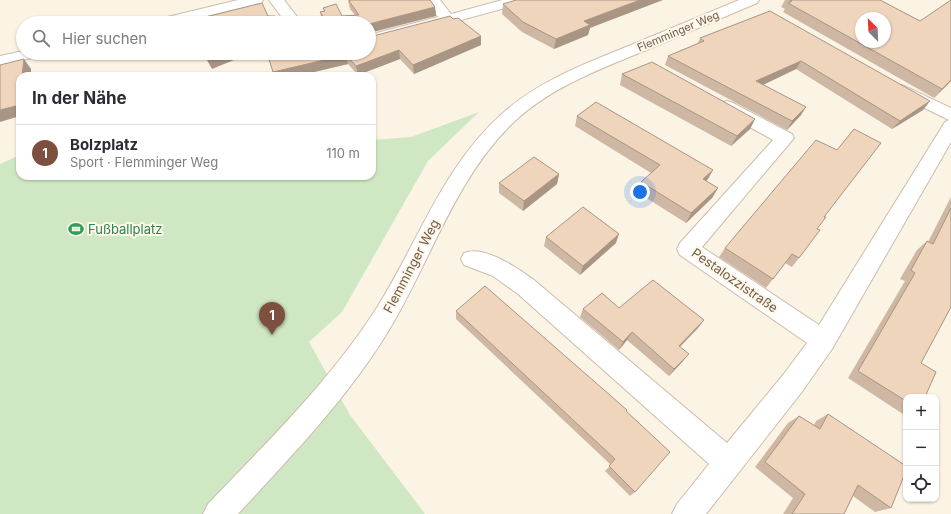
<!DOCTYPE html>
<html lang="de">
<head>
<meta charset="utf-8">
<style>
	body { margin:0; font-family:Inter,sans-serif; background:#f7f7f7; color:#2b2b33 }
	.controls { position:absolute; right:12px; bottom:12px; display:grid; overflow:hidden; border-radius:8px; box-shadow:0 1px 3px #0004 }
	.controls button { width:36px; height:36px; display:grid; place-items:center; padding:0; border:0; border-bottom:1px solid #e1e1e2; background:#fff; color:#2b2b33; font:20px sans-serif }
	.compass { position:absolute; left:855px; top:12px; width:36px; height:36px; border-radius:50%; background:#fff; box-shadow:0 1px 3px #0004; rotate:336deg }
	.you { position:absolute; left:640px; top:192px; width:14px; height:14px; margin:-10px; border:3px solid #fff; border-radius:50%; background:#1a73e8; box-shadow:0 0 0 6px #1a73e833 }
	.badge { display:grid; place-items:center; width:26px; height:26px; border-radius:50%; background:#7d4f3f; color:#fff; font-size:13px; font-weight:700 }
	.pin { position:absolute; translate:-50% -33px; filter:drop-shadow(0 1px 2px #0008) }
	.pin::after { content:''; position:absolute; top:21px; width:14px; height:12px; background:inherit; clip-path:polygon(0 0,100% 0,50% 100%) }
	.list { margin:0; padding:0; list-style:none }
	h2 { display:flex; justify-content:space-between; align-items:center; height:52px; margin:0; padding:0 16px; font-size:17px }
	h2 small { font-size:13px; font-weight:400; color:#7c7c81 }
	.list li { display:grid; grid-template-columns:26px 1fr auto; gap:12px; align-items:center; box-sizing:border-box; height:56px; padding:0 16px; border-top:1px solid #e1e1e2 }
	.list b { display:block; font-size:15px; white-space:nowrap }
	.list p { margin:0; font-size:13px; white-space:nowrap; color:#7c7c81 }
	.list em { font-size:13px; font-style:normal; color:#7c7c81 }
	.icon { flex:none; width:22px; height:22px; fill:none; stroke:currentColor; stroke-width:2; stroke-linecap:round; stroke-linejoin:round }
	.map { position:relative; flex:none; width:951px; height:514px; overflow:hidden }
	.search { position:absolute; background:#fff; box-shadow:0 1px 3px #0004; left:16px; top:16px; width:360px; height:44px; display:flex; align-items:center; gap:10px; box-sizing:border-box; padding:0 14px; border-radius:22px; color:#7c7c81; font-size:15px }
	.panel { position:absolute; background:#fff; box-shadow:0 1px 3px #0004; left:16px; top:72px; width:360px; height:108px; border-radius:12px }
	.map>svg:first-child { display:block }
	.green { fill:#cfe8c3 }
	.lines { fill:none; stroke-linecap:round; stroke-linejoin:round }
	.minor-casing { stroke:#ccbcab; stroke-width:2 }
	.minor { fill:#fff; fill-rule:evenodd }
	.wall { fill:#ceb7a3 }
	.shaded-wall { fill:#a89584 }
	.building { fill:#f0d5bd; stroke:#a89584; fill-rule:evenodd }
	.labels { text-anchor:middle; stroke-width:4; stroke-linejoin:round; paint-order:stroke }
	.far-street-label { font-size:11px; fill:#735c4b; stroke:#fef8ea }
	.leisure-label { font-size:13px; fill:#27864d; stroke:#fef8ea; text-anchor:start }
	.street-label { font-size:13px; fill:#735c4b; stroke:#fef8ea }
</style>
</head>
<body>
<div class="map">
<svg width="951" height="514" viewBox="0 0 951 514">
	<rect width="100%" height="100%" fill="#fbf4e4"/>
	<polygon class="green" points="479,112 428,161 342,312 309,342 350,415 425,514 0,514 0,164 20,155 20,176 372,176 372,140 411,137"/>
	<g class="lines">
		<g class="minor-casing">
			<g id="minor">
				<polygon points="238,0 263,0 261,3 179,23 152,23 155,20"/>
				<polygon points="269,0 284,0 302,23 286,23"/>
				<polygon points="426,0 440,0 451,14 502,0 526,0 524,3 369,45 369,35 438,17"/>
				<path d="M 739,0 L 759,0 L 757,3 C 721,18 685,34 649,49 C 603,68 553,86 516,120 C 457,175 433,255 393,323 C 352,394 293,454 238,514 L 203,514 L 208,504 C 267,442 330,381 376,309 C 418,243 443,165 504,112 C 540,80 587,63 631,45 C 667,30 703,15 739,0 Z"/>
				<polygon points="23,51 23,53 41,53 39,56 0,66 0,56"/>
				<path d="M 902,85 L 951,108 L 951,142 L 832,349 L 801,393 L 706,514 L 672,514 L 677,504 L 709,464 L 518,294 L 493,276 L 464,265 L 461,259 L 464,253 C 485,245 517,268 534,280 L 727,443 L 783,375 L 807,343 L 680,255 L 677,249 L 680,243 L 773,140 L 721,111 L 718,107 L 721,103 L 727,101 L 733,103 L 792,134 L 794,138 L 702,247 L 819,325 L 945,122 L 949,120 L 896,94 L 893,90 L 896,86 Z"/>
			</g>
		</g>
		<use href="#minor" class="minor"/>
	</g>
	<g class="wall">
		<polygon points="348,0 430,0 435,7 436,16 369,23 324,23 322,21 320,12 324,11 323,8 342,16 355,15 350,9"/>
		<polygon points="785,0 880,0 920,21 951,81 934,98 783,12 785,9 781,7"/>
		<polygon points="503,4 590,28 588,35 554,49 522,32 502,14"/>
		<polygon points="770,11 923,110 892,129 796,69 763,85 801,115 787,130 665,65 668,56 698,43 700,38"/>
		<polygon points="453,19 481,45 414,74 400,59 358,75 348,64 297,76 274,76 267,53 369,53"/>
		<polygon points="622,74 755,119 750,129 731,146 620,85"/>
		<polygon points="577,116 708,179 706,181 718,188 712,198 686,223 637,192 641,182 651,173 575,126"/>
		<polygon points="837,150 824,217 799,258 792,267 785,263 773,279 766,288 719,257 725,248"/>
		<polygon points="559,174 557,184 523,211 499,193 499,183"/>
		<polygon points="951,197 951,307 921,363 906,397 906,416 848,378 905,281 900,279 917,250 927,241 928,242"/>
		<polygon points="546,237 616,243 580,275 544,246"/>
		<polygon points="619,308 698,328 680,346 683,361 669,376 627,340 619,350 580,317 583,309"/>
		<polygon points="456,311 626,411 635,492 630,496 605,471 611,465 456,319"/>
		<polygon points="828,414 891,508 875,512 853,496 844,514 783,514 793,498 755,467 788,423 799,416 814,425 816,421"/>
	</g>
	<g class="shaded-wall">
		<polygon points="640,0 663,0 590,28 588,35 554,49 556,39 584,21"/>
		<polygon points="435,7 436,16 369,33 369,24"/>
		<polygon points="481,36 481,45 414,74 413,65"/>
		<polygon points="399,50 400,59 358,75 356,66"/>
		<polygon points="225,53 251,53 212,69 207,60"/>
		<polygon points="346,55 348,64 297,76 274,76 273,72"/>
		<polygon points="24,59 31,69 31,76 22,76"/>
		<polygon points="801,61 796,69 752,90 756,81"/>
		<polygon points="951,80 951,81 934,98 942,89"/>
		<polygon points="20,99 20,116 0,122 0,110"/>
		<polygon points="930,101 923,110 892,129 900,121"/>
		<polygon points="806,107 801,115 787,130 792,121"/>
		<polygon points="755,119 750,129 731,146 737,136"/>
		<polygon points="713,170 708,179 698,189 703,179"/>
		<polygon points="559,174 557,184 523,211 524,201"/>
		<polygon points="718,188 712,198 686,223 691,213"/>
		<polygon points="619,234 616,243 580,275 583,266"/>
		<polygon points="704,320 698,328 674,353 679,346"/>
		<polygon points="632,332 627,340 619,350 623,342"/>
		<polygon points="689,354 683,361 669,376 674,369"/>
	</g>
	<g class="building">
		<polygon points="351,0 430,0 435,7 369,24 369,23 328,23 320,12 325,11 323,8 336,4 342,16 359,15 349,1"/>
		<polygon points="516,0 640,0 584,21 590,25 556,39 523,22 503,4"/>
		<path d="M 790,0 L 880,0 L 920,21 L 951,0 L 951,80 L 942,89 L 788,3 L 792,1 ZM 861,18 L 885,18 L 885,42 L 861,42 Z"/>
		<polygon points="262,3 268,16 275,16 279,23 190,23 189,21"/>
		<polygon points="770,11 930,101 900,121 801,61 756,81 806,107 792,121 668,56 704,41 700,38"/>
		<polygon points="450,16 453,19 458,18 481,36 413,65 399,50 356,66 346,55 273,72 267,53 369,53 369,37"/>
		<polygon points="204,53 225,53 207,60"/>
		<polygon points="24,59 22,76 20,76 20,105 0,110 0,65"/>
		<polygon points="652,62 755,119 737,136 622,74"/>
		<polygon points="596,102 713,170 703,179 718,188 691,213 641,182 660,165 577,116"/>
		<polygon points="854,129 881,143 824,217 826,217 817,229 820,230 799,258 792,254 773,279 725,248 816,140 837,150"/>
		<polygon points="534,157 559,174 524,201 499,183"/>
		<polygon points="583,207 619,234 583,266 546,237"/>
		<polygon points="951,208 951,307 921,363 936,372 925,397 906,397 906,401 858,371 915,273 911,270 927,241 933,244"/>
		<polygon points="653,280 704,320 679,346 689,354 674,369 632,332 623,342 583,309 602,293 619,308"/>
		<polygon points="485,286 627,410 626,411 670,452 635,492 609,466 615,459 456,311"/>
		<polygon points="828,414 906,466 906,471 891,508 858,485 844,514 792,514 805,494 765,462 799,416 820,429"/>
	</g>
	<defs>
		<g id="stadium-bare" transform="scale(1.2)"><path d="M0-5a6.5 5 0 1 0 0 10a6.5 5 0 1 0 0-10ZM-3.5-1.8h7v3.6h-7Z" fill="#2e9e5b" stroke="#fef8ea" stroke-width="2.5" paint-order="stroke"/></g>
	</defs>
	<g fill-rule="evenodd">
		<use href="#stadium-bare" x="76" y="229"/>
	</g>
	<g class="labels">
		<g class="far-street-label">
			<text transform="translate(678 31) rotate(-23)" y="4">Flemminger Weg</text>
		</g>
		<g class="leisure-label">
			<text x="88" y="234">Fußballplatz</text>
		</g>
		<g class="street-label">
			<text transform="translate(411 266) rotate(-62)" y="5">Flemminger Weg</text>
			<text transform="translate(735 280) rotate(35)" y="5">Pestalozzistraße</text>
		</g>
	</g>
</svg>
<div class="controls">
<button>+</button>
<button>−</button>
<button><svg class="icon" aria-label="locate" viewBox="0 0 24 24"><circle cx="12" cy="12" r="6"/><path d="M12 2v4M12 18v4M2 12h4M18 12h4"/></svg></button>
</div>
<svg class="compass" viewBox="-18 -18 36 36"><path d="M0-13l5 13h-10z" fill="#e53935"/><path d="M0 13l5-13h-10z" fill="#7c7c81"/></svg>
<div class="you"></div>
<div class="pin badge" style="left:272px;top:335px">1</div>
<div class="search"><svg class="icon" aria-label="search" viewBox="0 0 24 24"><circle cx="10" cy="10" r="6"/><path d="M15 15l6 6"/></svg>Hier suchen</div>
<section class="panel">
<h2>In der Nähe<small></small></h2>
<ul class="list">
<li><span class="badge">1</span><div><b>Bolzplatz</b><p>Sport · Flemminger Weg</p></div><em>110 m</em></li>
</ul>
</section>
</div>
</body>
</html>
